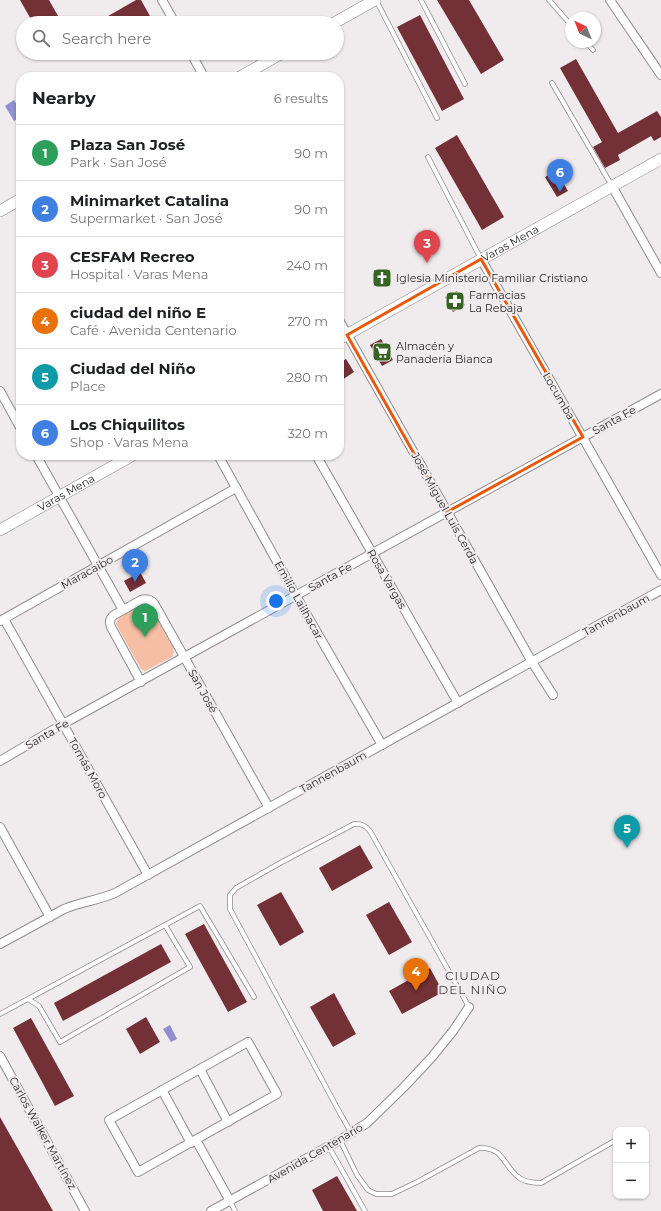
<!DOCTYPE html>
<html lang="en">
<head>
<meta charset="utf-8">
<style>
	body { margin:0; font-family:Montserrat,sans-serif; background:#f2f2f2; color:#202124 }
	.controls { position:absolute; right:12px; bottom:12px; display:grid; overflow:hidden; border-radius:8px; box-shadow:0 1px 3px #0004 }
	.controls button { width:36px; height:36px; display:grid; place-items:center; padding:0; border:0; border-bottom:1px solid #e0e0e0; background:#fff; color:#202124; font:20px sans-serif }
	.compass { position:absolute; left:565px; top:12px; width:36px; height:36px; border-radius:50%; background:#fff; box-shadow:0 1px 3px #0004; rotate:317deg }
	.you { position:absolute; left:276px; top:601px; width:14px; height:14px; margin:-10px; border:3px solid #fff; border-radius:50%; background:#1a73e8; box-shadow:0 0 0 6px #1a73e833 }
	.badge { display:grid; place-items:center; width:26px; height:26px; border-radius:50%; background:#366423; color:#fff; font-size:13px; font-weight:700 }
	.pin { position:absolute; translate:-50% -33px; filter:drop-shadow(0 1px 2px #0008) }
	.pin::after { content:''; position:absolute; top:21px; width:14px; height:12px; background:inherit; clip-path:polygon(0 0,100% 0,50% 100%) }
	.list { margin:0; padding:0; list-style:none }
	h2 { display:flex; justify-content:space-between; align-items:center; height:52px; margin:0; padding:0 16px; font-size:17px }
	h2 small { font-size:13px; font-weight:400; color:#757577 }
	.list li { display:grid; grid-template-columns:26px 1fr auto; gap:12px; align-items:center; box-sizing:border-box; height:56px; padding:0 16px; border-top:1px solid #e0e0e0 }
	.list b { display:block; font-size:15px; white-space:nowrap }
	.list p { margin:0; font-size:13px; white-space:nowrap; color:#757577 }
	.list em { font-size:13px; font-style:normal; color:#757577 }
	.icon { flex:none; width:22px; height:22px; fill:none; stroke:currentColor; stroke-width:2; stroke-linecap:round; stroke-linejoin:round }
	.map { position:relative; flex:none; width:661px; height:1211px; overflow:hidden }
	.search { position:absolute; background:#fff; box-shadow:0 1px 3px #0004; left:16px; top:16px; width:328px; height:44px; display:flex; align-items:center; gap:10px; box-sizing:border-box; padding:0 14px; border-radius:22px; color:#757577; font-size:15px }
	.panel { position:absolute; background:#fff; box-shadow:0 1px 3px #0004; left:16px; top:72px; width:328px; height:388px; border-radius:16px }
	.map>svg:first-child { display:block }
	.green { fill:#f6bfa5 }
	.water { fill:#908fcf }
	.building { fill:#733037 }
	.lines { fill:none; stroke-linecap:round; stroke-linejoin:round }
	.lane-casing { stroke:#908d8f; stroke-width:5.5 }
	.street-casing { stroke:#908d8f; stroke-width:10 }
	.secondary-casing { stroke:#908d8f; stroke-width:12 }
	.lane { stroke:#fff; stroke-width:4 }
	.street { stroke:#fff; stroke-width:8 }
	.secondary { stroke:#fff; stroke-width:11 }
	.marked { fill:none; stroke:#e8590c; stroke-width:3; stroke-linejoin:round }
	.labels { text-anchor:middle; stroke-width:4; stroke-linejoin:round; paint-order:stroke }
	.street-label { font-size:11px; fill:#2a2829; stroke:#f0ecee }
	.poi-label { font-size:11px; fill:#2a2829; stroke:#f0ecee; text-anchor:start }
	.neighbourhood-label { font-size:12px; letter-spacing:1px; fill:#434142; stroke:#f0ecee }
</style>
</head>
<body>
<div class="map">
<svg width="661" height="1211" viewBox="0 0 661 1211">
	<rect width="100%" height="100%" fill="#f0ecee"/>
	<path class="green" d="M 140,606 L 146,606 L 152,610 L 173,647 L 174,652 L 172,657 L 145,671 L 141,669 L 116,624 C 118,615 132,611 140,606 Z"/>
	<g class="water">
		<polygon points="14,100 21,112 21,117 14,121 5,106"/>
		<polygon points="170,1025 177,1039 171,1042 163,1029"/>
	</g>
	<g class="building">
		<polygon points="20,0 49,0 62,23 33,23"/>
		<polygon points="136,0 141,0 150,16 139,23 96,23"/>
		<polygon points="437,0 469,0 504,60 481,74"/>
		<polygon points="420,15 464,99 442,111 397,27"/>
		<polygon points="576,59 618,133 657,111 661,117 661,137 654,141 651,136 618,155 620,160 605,168 593,147 602,142 560,68"/>
		<polygon points="457,135 504,217 482,230 435,148"/>
		<polygon points="556,171 568,191 557,197 545,177"/>
		<polygon points="457,291 465,305 453,312 445,297"/>
		<polygon points="381,339 393,360 382,366 370,345"/>
		<polygon points="346,359 354,372 342,380 339,374 339,363"/>
		<polygon points="140,572 146,583 130,592 124,581"/>
		<polygon points="360,845 373,868 332,891 319,868"/>
		<polygon points="281,892 304,932 280,946 257,905"/>
		<polygon points="389,902 412,942 389,955 366,915"/>
		<polygon points="204,924 247,1002 228,1012 185,934"/>
		<polygon points="161,944 171,962 63,1021 54,1003"/>
		<polygon points="430,968 443,992 402,1014 389,991"/>
		<polygon points="334,993 356,1034 333,1047 310,1007"/>
		<polygon points="146,1017 160,1042 140,1054 126,1029"/>
		<polygon points="31,1018 74,1096 55,1106 13,1028"/>
		<polygon points="0,1117 53,1211 0,1211"/>
		<polygon points="337,1176 357,1211 323,1211 312,1190"/>
	</g>
	<g class="lines">
		<g class="lane-casing">
			<g id="lane">
				<polyline points="376,0 437,118"/>
				<polyline points="421,0 465,84"/>
				<polyline points="549,0 571,25"/>
				<polyline points="586,42 593,50"/>
				<polyline points="552,83 612,186"/>
				<polyline points="428,157 481,259"/>
				<polyline points="165,925 200,906 254,997"/>
				<polyline points="0,1014 165,925 190,967 60,1042 39,1006 28,999"/>
				<path d="M 351,1132 L 341,1115 L 230,909 L 230,895 L 236,888 L 282,862 L 354,824 C 362,824 365,825 370,831 L 469,1007"/>
				<path d="M 340,1140 L 357,1175 L 368,1190 L 376,1194 L 392,1194 L 419,1181 L 479,1148 C 503,1147 502,1163 517,1176 C 523,1182 533,1183 541,1183 L 616,1140"/>
				<polyline points="329,1147 365,1211"/>
				<polyline points="230,1201 235,1211"/>
			</g>
		</g>
		<g class="street-casing">
			<g id="street">
				<polyline points="162,0 175,23"/>
				<polyline points="610,0 661,75"/>
				<polyline points="191,53 204,77"/>
				<polyline points="612,186 661,273"/>
				<polyline points="481,259 661,575"/>
				<polyline points="339,320 532,662 553,695"/>
				<polyline points="0,391 21,429"/>
				<polyline points="36,455 123,610"/>
				<polyline points="218,455 296,596 382,745"/>
				<polyline points="316,455 458,703"/>
				<polyline points="4,619 148,875"/>
				<polyline points="0,621 236,488"/>
				<path d="M 141,682 L 111,627 C 109,622 110,618 114,615 L 141,600 C 147,598 152,600 155,605 L 269,808"/>
				<polyline points="0,761 63,724 661,394"/>
				<polyline points="0,827 50,917"/>
				<path d="M 0,944 L 64,909 C 81,902 99,900 115,893 L 661,590"/>
				<polygon points="248,1042 277,1094 138,1172 109,1120"/>
				<polyline points="0,1056 85,1211"/>
				<polyline points="200,1069 228,1122"/>
				<polyline points="162,1090 191,1143"/>
				<polyline points="196,1140 230,1201"/>
				<polyline points="211,1211 340,1140 367,1123 404,1087 432,1057 453,1031 469,1007"/>
			</g>
		</g>
		<g class="secondary-casing">
			<g id="secondary">
				<polyline points="334,23 375,0"/>
				<polyline points="240,77 282,53"/>
				<polyline points="0,211 21,199"/>
				<path id="s1" d="M 339,339 L 661,159"/>
				<path id="s2" d="M 0,530 L 133,455"/>
			</g>
		</g>
		<use href="#lane" class="lane"/>
		<use href="#street" class="street"/>
		<use href="#secondary" class="secondary"/>
	</g>
	<path class="marked" d="M 481,259 L 583,437 L 447,512 L 347,335 Z"/>
	<defs>
		<g id="church-square" transform="scale(1)"><rect x="-9" y="-9" width="18" height="18" rx="4" fill="#366423" stroke="#f0ecee"/><path d="M-1.2-6h2.4v3.5h3.3v2.4h-3.3V6h-2.4V-.1h-3.3v-2.4h3.3Z" fill="#fff"/></g>
		<g id="pharmacy-square" transform="scale(1)"><rect x="-9" y="-9" width="18" height="18" rx="4" fill="#366423" stroke="#f0ecee"/><path d="M-2-6h4v4h4v4h-4v4h-4v-4h-4v-4h4Z" fill="#fff"/></g>
		<g id="supermarket-square" transform="scale(1)"><rect x="-9" y="-9" width="18" height="18" rx="4" fill="#366423" stroke="#f0ecee"/><path d="M-6-5.5h2.5l.6 2H6L4.5 2H-2.5L-4.4-4H-6ZM-1.5 3.2a1.3 1.3 0 1 0 .1 0ZM3 3.2a1.3 1.3 0 1 0 .1 0Z" fill="#fff"/></g>
	</defs>
	<g fill-rule="evenodd">
		<use href="#church-square" x="382" y="278"/>
		<use href="#pharmacy-square" x="455" y="301"/>
		<use href="#supermarket-square" x="382" y="352"/>
	</g>
	<g class="labels">
		<g class="street-label">
			<text dy="4" stroke="none"><textPath href="#s1" startOffset="196">Varas Mena</textPath></text>
			<text transform="translate(559 396) rotate(60)" y="4">Locumba</text>
			<text transform="translate(614 420) rotate(-29)" y="4">Santa Fe</text>
			<text dy="4" stroke="none"><textPath href="#s2" startOffset="76">Varas Mena</textPath></text>
			<text transform="translate(445 508) rotate(61)" y="4">José Miguel Luis Cerda</text>
			<text transform="translate(87 572) rotate(-29)" y="4">Maracaibo</text>
			<text transform="translate(330 577) rotate(-29)" y="4">Santa Fe</text>
			<text transform="translate(387 579) rotate(60)" y="4">Rosa Vargas</text>
			<text transform="translate(299 600) rotate(61)" y="4">Emilio Lailhacar</text>
			<text transform="translate(616 615) rotate(-29)" y="4">Tannenbaum</text>
			<text transform="translate(203 691) rotate(61)" y="4">San José</text>
			<text transform="translate(47 734) rotate(-30)" y="4">Santa Fe</text>
			<text transform="translate(88 768) rotate(61)" y="4">Tomás Moro</text>
			<text transform="translate(333 772) rotate(-29)" y="4">Tannenbaum</text>
			<text transform="translate(43 1133) rotate(61)" y="4">Carlos Walker Martínez</text>
			<text transform="translate(315 1153) rotate(-30)" y="4">Avenida Centenario</text>
		</g>
		<g class="poi-label">
			<text x="396" y="282">Iglesia Ministerio Familiar Cristiano</text>
			<text x="469" y="299">Farmacias<tspan x="469" dy="13">La Rebaja</tspan></text>
			<text x="396" y="350">Almacén y<tspan x="396" dy="13">Panadería Bianca</tspan></text>
		</g>
		<g class="neighbourhood-label">
			<text x="473" y="980">CIUDAD<tspan x="473" dy="14">DEL NIÑO</tspan></text>
		</g>
	</g>
</svg>
<div class="controls">
<button>+</button>
<button>−</button>
</div>
<svg class="compass" viewBox="-18 -18 36 36"><path d="M0-13l5 13h-10z" fill="#e53935"/><path d="M0 13l5-13h-10z" fill="#757577"/></svg>
<div class="you"></div>
<div class="pin badge" style="left:145px;top:637px;background:#2e9e5b">1</div>
<div class="pin badge" style="left:135px;top:582px;background:#3f7fe0">2</div>
<div class="pin badge" style="left:427px;top:263px;background:#e0444e">3</div>
<div class="pin badge" style="left:416px;top:991px;background:#e8710a">4</div>
<div class="pin badge" style="left:627px;top:848px;background:#0f9aa8">5</div>
<div class="pin badge" style="left:560px;top:192px;background:#3f7fe0">6</div>
<div class="search"><svg class="icon" aria-label="search" viewBox="0 0 24 24"><circle cx="10" cy="10" r="6"/><path d="M15 15l6 6"/></svg>Search here</div>
<section class="panel">
<h2>Nearby<small>6 results</small></h2>
<ul class="list">
<li><span class="badge" style="background:#2e9e5b">1</span><div><b>Plaza San José</b><p>Park · San José</p></div><em>90 m</em></li>
<li><span class="badge" style="background:#3f7fe0">2</span><div><b>Minimarket Catalina</b><p>Supermarket · San José</p></div><em>90 m</em></li>
<li><span class="badge" style="background:#e0444e">3</span><div><b>CESFAM Recreo</b><p>Hospital · Varas Mena</p></div><em>240 m</em></li>
<li><span class="badge" style="background:#e8710a">4</span><div><b>ciudad del niño E</b><p>Café · Avenida Centenario</p></div><em>270 m</em></li>
<li><span class="badge" style="background:#0f9aa8">5</span><div><b>Ciudad del Niño</b><p>Place</p></div><em>280 m</em></li>
<li><span class="badge" style="background:#3f7fe0">6</span><div><b>Los Chiquilitos</b><p>Shop · Varas Mena</p></div><em>320 m</em></li>
</ul>
</section>
</div>
</body>
</html>
